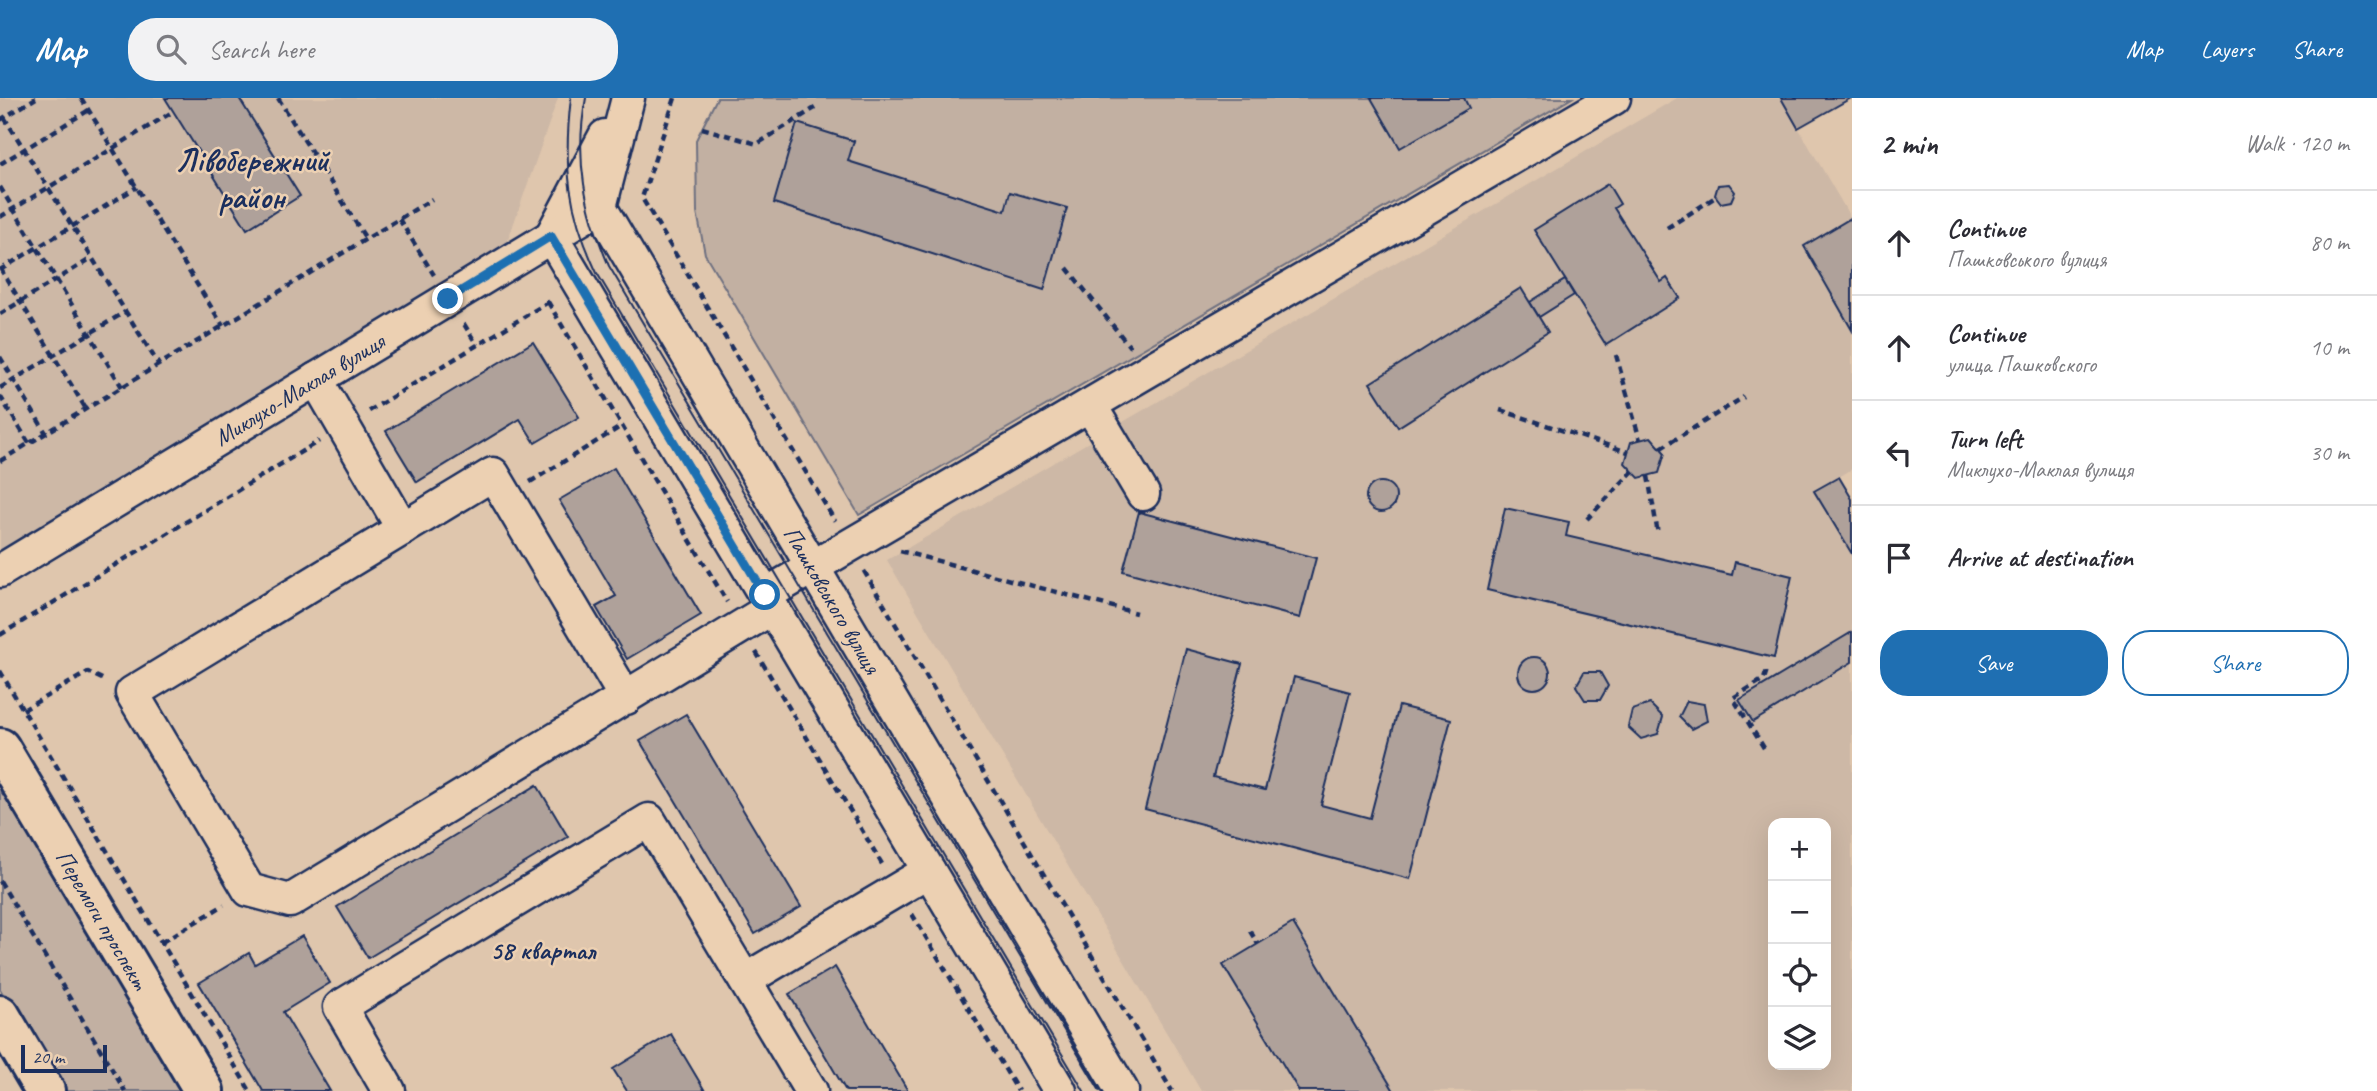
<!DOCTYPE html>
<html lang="en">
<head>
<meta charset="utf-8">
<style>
	body { margin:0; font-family:Caveat,sans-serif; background:#f2f2f3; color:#2b2b33 }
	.controls { position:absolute; right:21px; bottom:21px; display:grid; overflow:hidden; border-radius:14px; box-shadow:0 7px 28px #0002 }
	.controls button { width:63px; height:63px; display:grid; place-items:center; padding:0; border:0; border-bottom:2px solid #e1e1e2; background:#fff; color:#2b2b33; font:35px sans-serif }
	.scale { position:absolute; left:21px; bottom:18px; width:86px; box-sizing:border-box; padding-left:7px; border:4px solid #1b2f5e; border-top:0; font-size:19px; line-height:24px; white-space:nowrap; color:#1b2f5e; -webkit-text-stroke:5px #ecd0b2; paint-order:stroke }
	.stop { position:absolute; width:21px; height:21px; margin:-16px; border:5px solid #1f6fb2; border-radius:50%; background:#fff }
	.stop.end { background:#1f6fb2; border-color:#fff; box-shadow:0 2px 7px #0008 }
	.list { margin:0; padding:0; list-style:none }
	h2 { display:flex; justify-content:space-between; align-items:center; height:91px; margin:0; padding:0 28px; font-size:30px }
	h2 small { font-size:23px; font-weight:400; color:#7c7c81 }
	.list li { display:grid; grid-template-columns:46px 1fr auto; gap:21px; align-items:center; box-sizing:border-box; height:105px; padding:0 28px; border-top:2px solid #e1e1e2 }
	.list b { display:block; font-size:26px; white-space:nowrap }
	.list p { margin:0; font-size:23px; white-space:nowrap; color:#7c7c81 }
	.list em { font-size:23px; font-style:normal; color:#7c7c81 }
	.actions { display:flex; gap:14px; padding:21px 28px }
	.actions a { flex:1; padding:16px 0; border:2px solid #1f6fb2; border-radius:28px; text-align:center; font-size:24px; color:#1f6fb2 }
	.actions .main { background:#1f6fb2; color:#fff }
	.icon { flex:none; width:38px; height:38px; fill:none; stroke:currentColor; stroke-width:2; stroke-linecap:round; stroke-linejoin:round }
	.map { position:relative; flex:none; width:1852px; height:993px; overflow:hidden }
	header { display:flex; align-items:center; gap:42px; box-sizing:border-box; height:98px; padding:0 35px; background:#1f6fb2; color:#fff }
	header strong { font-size:33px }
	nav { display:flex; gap:38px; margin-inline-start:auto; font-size:24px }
	.search { width:490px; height:63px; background:#f2f2f3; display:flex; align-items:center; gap:18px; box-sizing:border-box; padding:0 24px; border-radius:28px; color:#7c7c81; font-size:26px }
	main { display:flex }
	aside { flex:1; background:#fff }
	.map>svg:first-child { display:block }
	.built { fill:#cdb8a6; fill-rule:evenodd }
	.green { fill:#c2b0a2; stroke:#6e7080; stroke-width:2 }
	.building { fill:#afa19a; stroke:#1b2f5e; stroke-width:2 }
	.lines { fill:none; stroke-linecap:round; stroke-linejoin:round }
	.minor-casing { stroke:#1b2f5e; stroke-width:37 }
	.major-casing { stroke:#1b2f5e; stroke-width:44 }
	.path { stroke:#1b2f5e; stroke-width:4.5; stroke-dasharray:7 5; stroke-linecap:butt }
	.minor { stroke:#ecd0b2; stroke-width:32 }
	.major { stroke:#ecd0b2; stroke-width:38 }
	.tram { stroke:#1b2f5e; stroke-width:2 }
	.route { stroke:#1f6fb2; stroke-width:9 }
	.labels { text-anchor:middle; stroke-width:5; stroke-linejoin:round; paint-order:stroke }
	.street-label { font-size:24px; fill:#1b2f5e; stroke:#ecd0b2 }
	.neighbourhood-label { font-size:26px; font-weight:bold; fill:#1b2f5e; stroke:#ecd0b2 }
	.district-label { font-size:32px; font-weight:bold; fill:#1b2f5e; stroke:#ecd0b2 }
</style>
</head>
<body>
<header>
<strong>Map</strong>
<div class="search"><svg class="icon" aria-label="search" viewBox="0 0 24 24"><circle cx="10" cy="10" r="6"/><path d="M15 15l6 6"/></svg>Search here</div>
<nav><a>Map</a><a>Layers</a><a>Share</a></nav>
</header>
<main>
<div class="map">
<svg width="1852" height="993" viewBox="0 0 1852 993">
	<rect width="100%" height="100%" fill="#dfc6ad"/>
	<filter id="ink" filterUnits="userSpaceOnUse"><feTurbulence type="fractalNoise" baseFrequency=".0143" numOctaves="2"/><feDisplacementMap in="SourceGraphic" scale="14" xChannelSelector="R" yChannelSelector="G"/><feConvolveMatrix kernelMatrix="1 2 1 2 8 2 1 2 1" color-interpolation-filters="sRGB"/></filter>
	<g filter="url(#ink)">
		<g class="built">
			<polygon points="0,0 558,0 498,170 0,458"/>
			<path d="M 1677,0 L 1781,0 L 1852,122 L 1852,371 L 1839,379 L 1852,401 L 1852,993 L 1201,993 L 887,462 ZM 1773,725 L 1826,725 L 1826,967 L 1773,967 Z"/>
		</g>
		<g class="green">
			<polygon points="717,0 1572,0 859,417 705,156 697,114 696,42"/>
			<polygon points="0,674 190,993 61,993 0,891"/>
		</g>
		<g class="building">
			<polygon points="165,0 239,0 300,98 247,131"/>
			<polygon points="1371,0 1464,0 1469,10 1400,50"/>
			<polygon points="1781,0 1851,0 1798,30"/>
			<polygon points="797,25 854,43 848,63 1005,113 1010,94 1067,110 1044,192 774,105"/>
			<polygon points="1608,86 1620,106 1614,110 1661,184 1667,180 1680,200 1606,247 1534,132"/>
			<polygon points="1729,86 1735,94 1731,103 1721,105 1715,97 1718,87"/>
			<polygon points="1851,120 1852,122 1852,232 1804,148"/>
			<polygon points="1565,182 1574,197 1539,219 1530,204"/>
			<polygon points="1521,190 1548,234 1398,329 1370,285"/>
			<polygon points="533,244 579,319 535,345 520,321 417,384 386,333"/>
			<polygon points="1651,339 1665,355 1659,375 1639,380 1625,365 1631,344"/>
			<polygon points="614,370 701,517 627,561 596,509 616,498 559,402"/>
			<polygon points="1839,379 1852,401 1852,456 1814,393"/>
			<circle cx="1381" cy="399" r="15"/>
			<polygon points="1505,410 1569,424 1566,438 1732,477 1735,464 1792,478 1774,560 1487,492"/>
			<polygon points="1139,414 1316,460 1300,520 1123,473"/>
			<polygon points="1852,534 1852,564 1753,624 1739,602"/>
			<polygon points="1186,551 1242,566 1213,679 1265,692 1294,579 1350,594 1321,707 1370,720 1399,608 1451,621 1410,781 1145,711"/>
			<circle cx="1534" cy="575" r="16"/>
			<polygon points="1584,574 1600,574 1608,588 1600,602 1585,602 1576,588"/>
			<polygon points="1687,603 1704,606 1707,623 1691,631 1679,619"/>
			<polygon points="1650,606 1663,619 1658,636 1641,641 1628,629 1632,612"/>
			<polygon points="686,616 801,809 755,836 640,643"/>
			<polygon points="537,687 568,739 368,860 337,809"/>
			<polygon points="1293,825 1394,993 1299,993 1223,867"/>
			<polygon points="302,838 330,885 283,914 330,993 263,993 199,885 249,855 255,866"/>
			<polygon points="835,869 908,993 846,993 789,896"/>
			<polygon points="671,936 705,993 627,993 613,971"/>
		</g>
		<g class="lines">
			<g class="minor-casing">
				<g id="minor">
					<path id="s1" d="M 628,0 L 600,109 L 1122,993"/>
					<polyline points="552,137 605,38"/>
					<polyline points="551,138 1060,993"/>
					<polyline points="316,281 403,431"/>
					<polyline points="1090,307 1143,396"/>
					<path id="s2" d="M 0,473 L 600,109"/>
					<polyline points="765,497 1614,0"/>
					<polyline points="626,600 493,376 132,595 249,792 290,803 772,510"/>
					<polyline points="745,882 929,773"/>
					<polyline points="389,993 340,909 649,722 811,993"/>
				</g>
			</g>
			<g class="major-casing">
				<g id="major">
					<path id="s3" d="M 0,650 L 204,993"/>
					<polyline points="0,917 45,993"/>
				</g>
			</g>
			<g class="path">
				<polyline points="81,0 223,228"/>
				<polyline points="278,0 366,141"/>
				<polyline points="675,0 642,100 835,423"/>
				<polyline points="4,19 159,267"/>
				<polyline points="0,22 36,0"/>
				<polyline points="702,30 757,46 815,10"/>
				<polyline points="0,66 89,12"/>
				<polyline points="0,89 122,289"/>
				<polyline points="0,119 174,13"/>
				<polyline points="399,121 434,177"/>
				<polyline points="1667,130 1714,100"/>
				<polyline points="0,170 86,311"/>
				<polyline points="1067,170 1130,249"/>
				<polyline points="0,172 137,89"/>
				<polyline points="548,204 727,504"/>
				<polyline points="0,216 92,160"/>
				<polyline points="464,226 477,247"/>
				<polyline points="1616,257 1640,342"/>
				<polyline points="0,259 46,335"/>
				<polyline points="0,290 125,214"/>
				<polyline points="0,298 29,345"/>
				<polyline points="1500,312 1628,354"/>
				<polyline points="369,313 550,203"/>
				<polyline points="1661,350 1744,299"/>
				<polyline points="0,363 432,101"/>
				<polyline points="1648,378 1658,436"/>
				<polyline points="530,384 622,328"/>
				<polyline points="1587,421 1633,373"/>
				<polyline points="900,453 1136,515"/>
				<polyline points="864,473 1172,993"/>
				<polyline points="0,537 319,343"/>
				<polyline points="756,554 882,766"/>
				<polyline points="0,573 250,993"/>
				<polyline points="23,612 88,574 106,583"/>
				<polyline points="1764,650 1733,600 1764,581 1767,572"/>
				<polyline points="0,783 125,993"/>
				<polyline points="912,816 1018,993"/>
				<polyline points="1250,833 1258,846"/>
				<polyline points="162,844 224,807"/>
			</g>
			<use href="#minor" class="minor"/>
			<use href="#major" class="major"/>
			<g class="tram">
				<path d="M 571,0 C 563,67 568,113 597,175 L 1084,993"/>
				<path d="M 586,0 C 574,61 585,112 609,168 L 1100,993"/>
			</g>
		</g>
	</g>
	<g class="lines" filter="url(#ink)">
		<polyline class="route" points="448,201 551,138 765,497"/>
	</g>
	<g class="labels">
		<g class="street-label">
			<text dy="8" stroke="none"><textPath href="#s2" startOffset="350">Миклухо-Маклая вулиця</textPath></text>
			<text dy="8" stroke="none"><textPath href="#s1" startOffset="569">Пашковського вулиця</textPath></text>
			<text dy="8" stroke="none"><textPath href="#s3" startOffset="200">Перемоги проспект</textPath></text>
		</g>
		<g class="neighbourhood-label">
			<text x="543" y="861">58 квартал</text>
		</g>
		<g class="district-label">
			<text x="252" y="73">Лівобережний<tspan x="252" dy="37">район</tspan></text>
		</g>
	</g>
</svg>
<div class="controls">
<button>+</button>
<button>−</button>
<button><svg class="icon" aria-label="locate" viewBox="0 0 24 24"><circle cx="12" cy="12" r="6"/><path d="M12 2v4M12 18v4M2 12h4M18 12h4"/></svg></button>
<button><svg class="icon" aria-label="layers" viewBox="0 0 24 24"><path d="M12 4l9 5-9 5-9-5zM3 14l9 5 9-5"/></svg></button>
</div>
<div class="scale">20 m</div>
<div class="stop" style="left:765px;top:497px"></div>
<div class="stop end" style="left:448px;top:201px"></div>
</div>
<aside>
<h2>2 min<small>Walk · 120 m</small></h2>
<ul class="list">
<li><svg class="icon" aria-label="ahead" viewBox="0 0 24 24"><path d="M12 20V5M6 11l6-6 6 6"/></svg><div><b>Continue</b><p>Пашковського вулиця</p></div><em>80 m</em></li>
<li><svg class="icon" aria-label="ahead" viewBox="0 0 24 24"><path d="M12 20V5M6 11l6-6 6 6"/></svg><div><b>Continue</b><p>улица Пашковского</p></div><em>10 m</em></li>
<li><svg class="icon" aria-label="left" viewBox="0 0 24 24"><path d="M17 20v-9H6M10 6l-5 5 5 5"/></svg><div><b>Turn left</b><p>Миклухо-Маклая вулиця</p></div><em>30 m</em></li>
<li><svg class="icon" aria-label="arrive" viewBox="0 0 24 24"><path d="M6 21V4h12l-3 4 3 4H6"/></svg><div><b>Arrive at destination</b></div></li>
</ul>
<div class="actions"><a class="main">Save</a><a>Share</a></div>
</aside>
</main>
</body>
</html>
